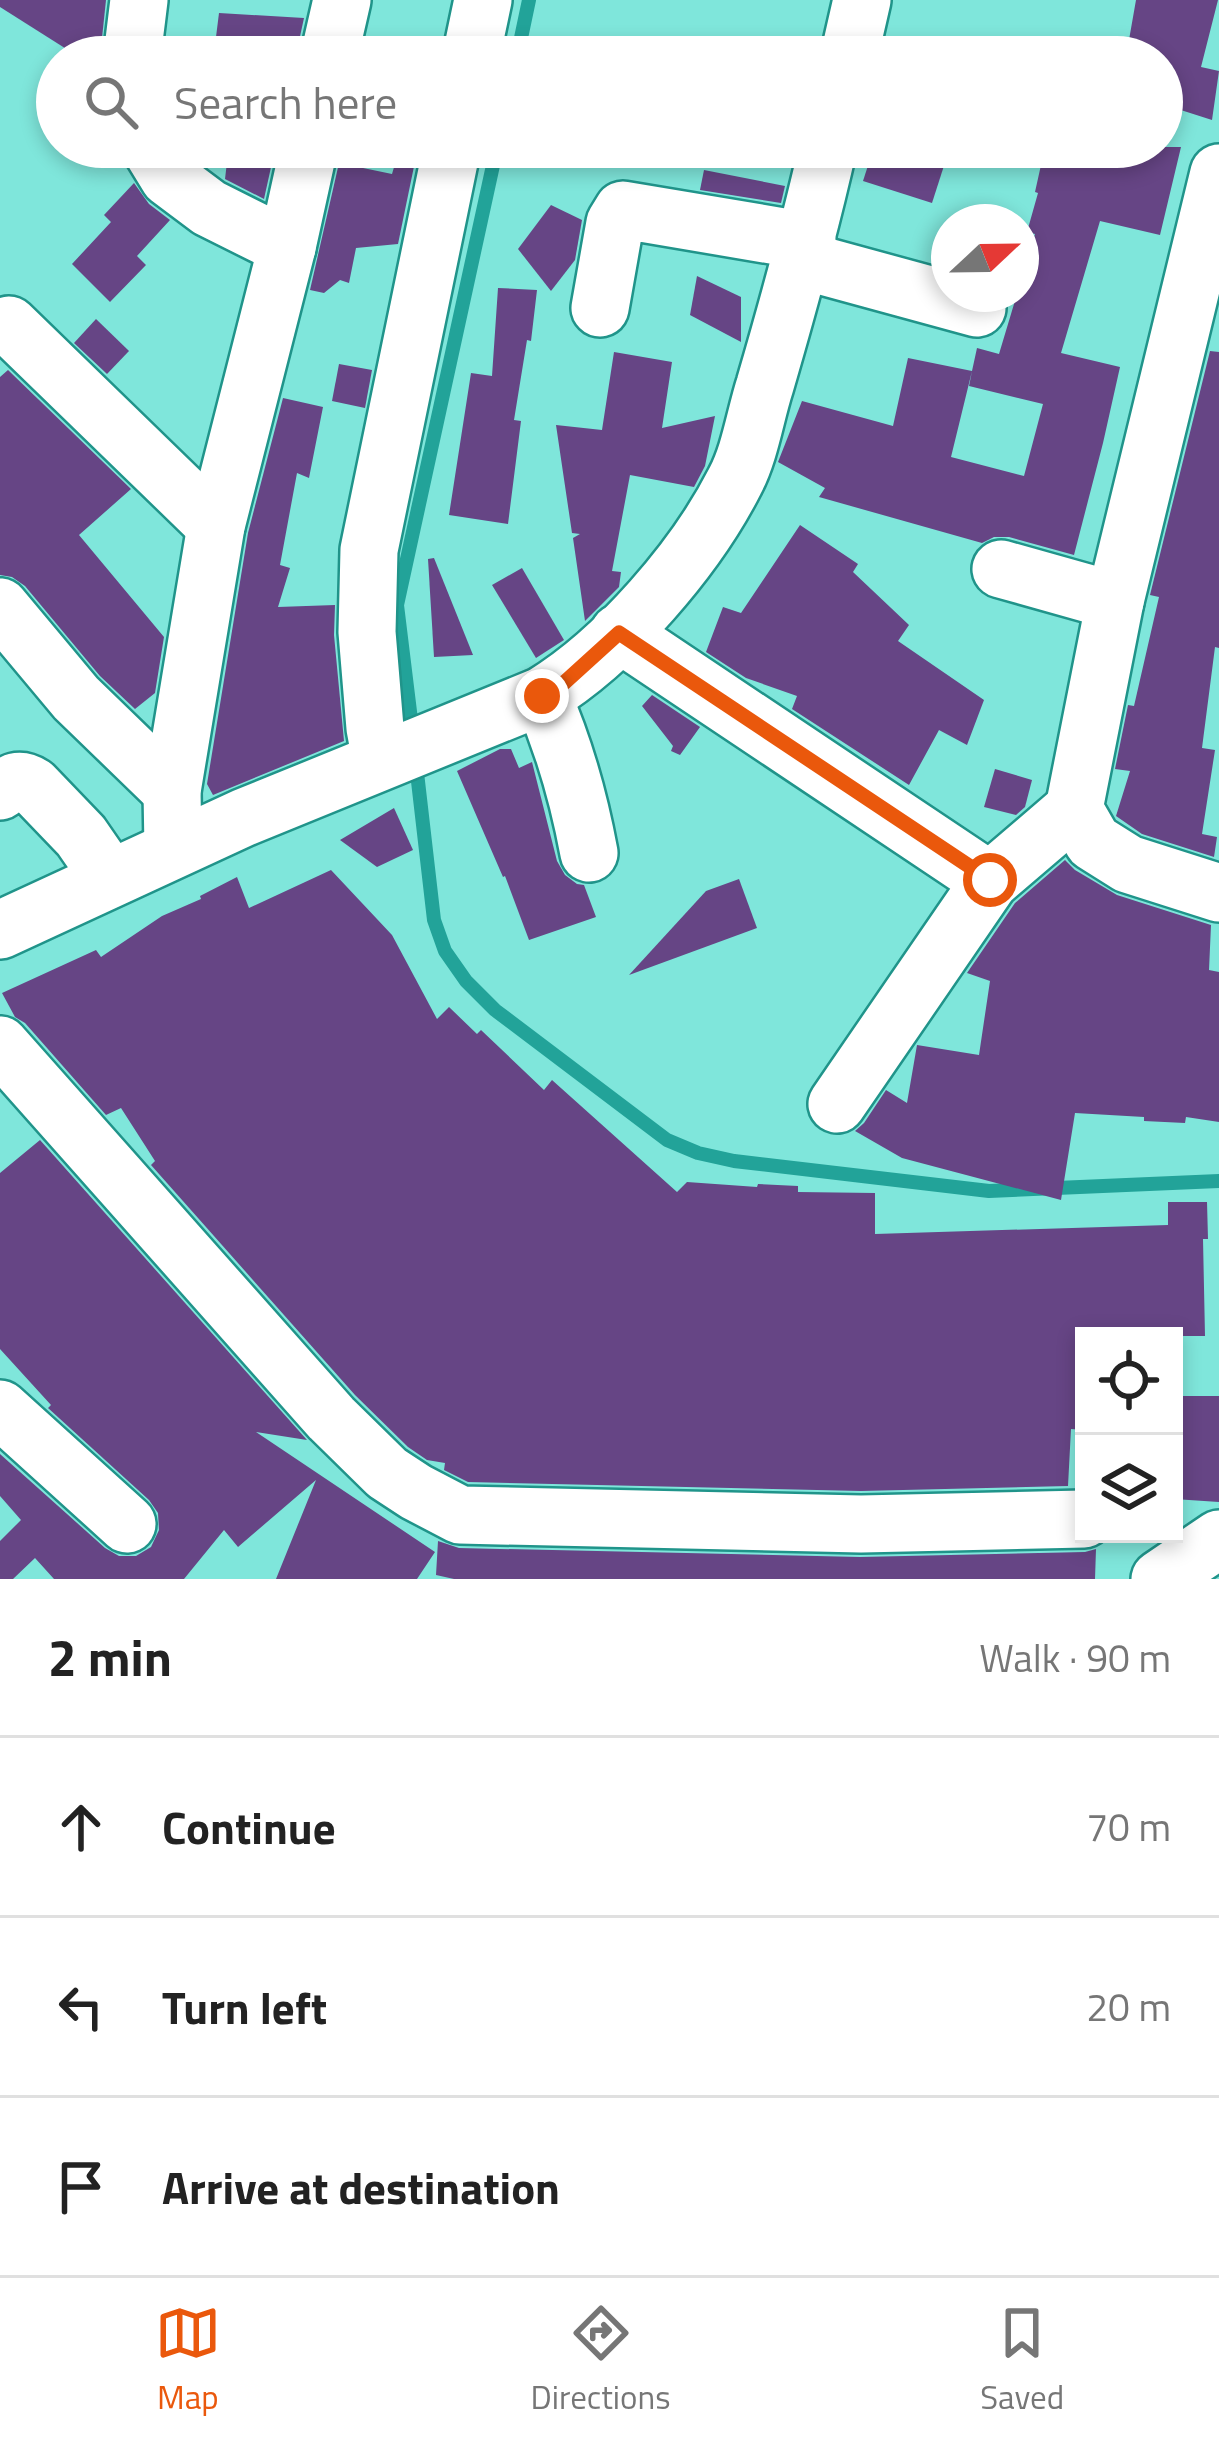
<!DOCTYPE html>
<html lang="en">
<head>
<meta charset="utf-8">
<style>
	body { margin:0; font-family:"Titillium Web",sans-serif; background:#f6f6f6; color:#222 }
	.controls { position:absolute; right:36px; bottom:36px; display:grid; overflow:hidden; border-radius:0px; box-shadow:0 6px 18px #0003 }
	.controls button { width:108px; height:108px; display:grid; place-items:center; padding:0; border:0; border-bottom:3px solid #e0e0e0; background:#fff; color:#222; font:60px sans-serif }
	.compass { position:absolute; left:931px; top:204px; width:108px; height:108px; border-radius:50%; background:#fff; box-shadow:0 6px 18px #0003; rotate:68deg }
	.stop { position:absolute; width:36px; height:36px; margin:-27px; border:9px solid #ea580c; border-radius:50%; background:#fff }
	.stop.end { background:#ea580c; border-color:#fff; box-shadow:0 3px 12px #0008 }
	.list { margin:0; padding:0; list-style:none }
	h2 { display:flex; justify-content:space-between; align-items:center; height:156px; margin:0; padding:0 48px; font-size:51px }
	h2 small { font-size:39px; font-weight:400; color:#767676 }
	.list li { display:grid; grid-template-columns:78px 1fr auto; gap:36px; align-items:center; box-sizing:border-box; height:180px; padding:0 48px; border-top:3px solid #e0e0e0 }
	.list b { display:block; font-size:45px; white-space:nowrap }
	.list em { font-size:39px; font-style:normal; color:#767676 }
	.icon { flex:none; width:66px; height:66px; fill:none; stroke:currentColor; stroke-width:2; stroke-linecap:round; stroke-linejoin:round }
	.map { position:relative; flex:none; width:1219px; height:1579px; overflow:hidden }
	.search { position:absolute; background:#fff; box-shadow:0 6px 18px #0003; left:36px; right:36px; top:36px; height:132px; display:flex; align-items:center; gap:30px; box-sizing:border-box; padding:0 42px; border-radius:66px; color:#767676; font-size:45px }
	.sheet { height:696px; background:#fff }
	nav { display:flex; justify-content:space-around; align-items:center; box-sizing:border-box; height:168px; border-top:3px solid #e0e0e0; background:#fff; font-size:33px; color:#767676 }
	nav a { display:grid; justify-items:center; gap:6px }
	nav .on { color:#ea580c }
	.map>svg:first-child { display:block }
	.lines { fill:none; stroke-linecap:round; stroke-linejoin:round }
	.stream { stroke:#22a399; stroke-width:14 }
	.building { fill:#664585; fill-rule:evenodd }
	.minor-casing { stroke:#20948a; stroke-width:62 }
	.minor { stroke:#fff; stroke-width:57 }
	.route { stroke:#ea580c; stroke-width:15 }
</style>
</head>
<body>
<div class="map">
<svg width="1219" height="1579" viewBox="0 0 1219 1579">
	<rect width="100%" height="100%" fill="#7fe6db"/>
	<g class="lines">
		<g class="stream">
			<polyline points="517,57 529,0"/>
			<polyline points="413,736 397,605 497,147"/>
			<polyline points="416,764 434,920 445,951 466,981 495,1010 667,1140 698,1153 734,1161 989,1191 1219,1181"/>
		</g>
	</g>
	<g class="building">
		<polygon points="0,0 106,0 100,57 79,57 0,7"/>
		<polygon points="1136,0 1218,0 1201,67 1219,71 1212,120 1162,104 1162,57 1126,57"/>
		<polygon points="219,13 304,18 297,50 216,37"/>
		<polygon points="245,147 275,149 264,199 225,179 227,162 239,166"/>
		<polygon points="400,147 418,147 398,244 356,248 349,283 340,280 324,293 310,290 339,163 392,174"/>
		<polygon points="874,147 950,147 932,203 863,181"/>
		<path d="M 1045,147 L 1181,147 L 1160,235 L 1100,221 L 1061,353 L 1120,367 L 1103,443 L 1074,555 L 1009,537 L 994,537 L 982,543 L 819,497 L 825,488 L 778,462 L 802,401 L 893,426 L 908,358 L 972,371 L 977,348 L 999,354 L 1017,294 L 1021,294 L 1021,281 L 1035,234 L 1027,232 L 1038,193 L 1035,192 ZM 972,371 L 969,386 L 1043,404 L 1024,476 L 951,457 Z"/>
		<polygon points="704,170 785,186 781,203 700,190"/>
		<polygon points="134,183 149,204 170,220 137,256 146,265 110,302 72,264 111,222 104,215"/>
		<polygon points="551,205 582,220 575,260 551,291 518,249"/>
		<polygon points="697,276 741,297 741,342 690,315"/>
		<polygon points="498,288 537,290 531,341 527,340 514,420 521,421 508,524 449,515 471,373 492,376"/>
		<polygon points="96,319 129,351 107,374 74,343"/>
		<polygon points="1210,351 1219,352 1219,648 1215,647 1202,748 1215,750 1202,834 1217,837 1214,857 1142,834 1116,816 1130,771 1115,769 1128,705 1134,706 1159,597 1150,595"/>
		<polygon points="614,352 672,362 662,428 715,416 705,466 694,487 630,475 612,571 621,572 619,587 585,621 573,538 580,534 572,533 556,425 602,430"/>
		<polygon points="339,364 372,370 365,408 332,401"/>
		<polygon points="8,370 131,489 79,535 164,637 155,693 135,709 100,676 25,586 12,577 0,575 0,377"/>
		<polygon points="283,398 323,407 309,478 297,473 280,565 290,568 278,607 335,605 334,635 344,741 213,795 207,784 248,533"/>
		<polygon points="800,525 858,564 853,572 909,625 898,641 984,700 967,745 939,730 909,785 792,709 797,696 746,678 706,652 723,607 741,613"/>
		<polygon points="434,558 473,655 434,657 428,559"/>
		<polygon points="522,568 564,640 536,658 492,585"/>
		<polygon points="652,695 700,727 680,755 671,751 673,746 642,706"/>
		<polygon points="500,749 511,749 519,768 532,762 557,861 565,875 577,884 584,885 596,917 529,940 505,876 503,877 457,771"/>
		<polygon points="995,769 1032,780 1025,807 1016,815 984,807"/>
		<polygon points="394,808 413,850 377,867 340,840"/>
		<polygon points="1065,860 1075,870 1117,895 1211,925 1209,970 1219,972 1219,1122 1186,1117 1185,1123 1144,1121 1144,1117 1075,1113 1061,1200 902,1158 855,1131 864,1123 886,1090 907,1103 917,1045 979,1055 990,981 967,973 1015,903"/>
		<polygon points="331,870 392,935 437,1019 449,1007 477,1034 481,1030 544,1090 552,1080 677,1192 687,1182 757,1187 758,1184 798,1186 798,1192 875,1193 875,1234 1168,1225 1168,1202 1207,1202 1208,1239 1203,1239 1205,1336 1084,1336 1084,1430 1071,1429 1068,1486 861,1491 468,1482 444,1470 445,1463 427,1460 408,1447 355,1395 151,1165 155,1161 121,1108 106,1115 25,1023 15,1017 2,993 96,950 101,957 162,916 201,899 200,896 237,877 249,908"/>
		<polygon points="739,879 757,928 629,975 706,891"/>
		<polygon points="40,1140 307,1440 256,1432 435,1552 417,1579 276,1579 316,1480 238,1547 224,1530 184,1579 54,1579 35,1558 13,1579 0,1579 0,1541 21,1520 0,1496 0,1454 105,1548 119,1556 136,1556 151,1547 159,1530 158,1513 149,1500 48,1408 51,1405 0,1349 0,1173"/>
		<polygon points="1180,1396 1219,1396 1219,1502 1174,1499 1174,1444 1182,1445"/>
		<polygon points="438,1541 459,1548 860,1557 1085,1552 1096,1549 1095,1579 454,1579 436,1575"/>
	</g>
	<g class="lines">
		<g class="minor-casing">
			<g id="minor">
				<polyline points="132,57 139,0"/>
				<polyline points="329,57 342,0"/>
				<polyline points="471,57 483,0"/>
				<polyline points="849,57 862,0"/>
				<polyline points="150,147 169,178 209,208 287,247"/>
				<polyline points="1219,173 1115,601 1074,809 1093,842 1128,864 1219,893"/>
				<polyline points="801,260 977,308"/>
				<polyline points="600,308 615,223 623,210 807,241"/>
				<polyline points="9,325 216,526"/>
				<polyline points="1001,569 1115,601"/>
				<polyline points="0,607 76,698 172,791"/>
				<polyline points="619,633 990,881"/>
				<path d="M 542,696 C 564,746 579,799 589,853"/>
				<polyline points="381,760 375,728 367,632 369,550 452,147"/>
				<path d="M 0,791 C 12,782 19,777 33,786 L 81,836 L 110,878"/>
				<polyline points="173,849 172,791 216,526 287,247 309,147"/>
				<path d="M 0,930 L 245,817 L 542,696 C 616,651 696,558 735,481 C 750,453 755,416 765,385 C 788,306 810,227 828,147"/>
				<polyline points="0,1045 331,1418 387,1473 416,1492 460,1515 861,1524 1084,1519"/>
				<polyline points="837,1104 990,881 1074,809"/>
				<polyline points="0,1409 127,1524"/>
				<polyline points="1160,1579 1219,1539"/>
			</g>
		</g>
		<use href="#minor" class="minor"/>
	</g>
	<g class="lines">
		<polyline class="route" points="542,696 565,682 619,633 990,880"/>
	</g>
</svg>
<div class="controls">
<button><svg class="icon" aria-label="locate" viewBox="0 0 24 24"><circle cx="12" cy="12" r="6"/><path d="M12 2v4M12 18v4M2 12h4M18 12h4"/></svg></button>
<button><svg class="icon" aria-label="layers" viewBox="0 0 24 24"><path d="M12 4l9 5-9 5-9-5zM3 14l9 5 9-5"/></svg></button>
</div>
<svg class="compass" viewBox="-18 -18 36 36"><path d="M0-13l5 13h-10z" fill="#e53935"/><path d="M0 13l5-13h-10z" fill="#767676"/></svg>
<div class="stop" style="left:990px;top:880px"></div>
<div class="stop end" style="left:542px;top:696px"></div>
<div class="search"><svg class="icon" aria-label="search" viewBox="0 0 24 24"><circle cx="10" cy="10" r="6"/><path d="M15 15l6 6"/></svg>Search here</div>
</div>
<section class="sheet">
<h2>2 min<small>Walk · 90 m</small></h2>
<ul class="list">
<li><svg class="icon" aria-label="ahead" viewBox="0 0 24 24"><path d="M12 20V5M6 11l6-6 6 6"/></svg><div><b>Continue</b></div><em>70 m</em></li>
<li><svg class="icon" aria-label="left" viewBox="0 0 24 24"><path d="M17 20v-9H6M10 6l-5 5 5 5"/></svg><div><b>Turn left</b></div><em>20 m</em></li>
<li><svg class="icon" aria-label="arrive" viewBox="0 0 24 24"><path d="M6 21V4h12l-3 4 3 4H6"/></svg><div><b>Arrive at destination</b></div></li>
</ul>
</section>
<nav>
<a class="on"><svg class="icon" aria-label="map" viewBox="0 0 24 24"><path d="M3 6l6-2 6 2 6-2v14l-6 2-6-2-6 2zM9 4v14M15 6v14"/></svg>Map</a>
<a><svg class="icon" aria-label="directions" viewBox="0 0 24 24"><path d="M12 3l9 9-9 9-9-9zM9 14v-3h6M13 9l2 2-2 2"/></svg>Directions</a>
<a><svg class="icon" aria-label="saved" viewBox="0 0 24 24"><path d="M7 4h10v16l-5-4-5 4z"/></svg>Saved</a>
</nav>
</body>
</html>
